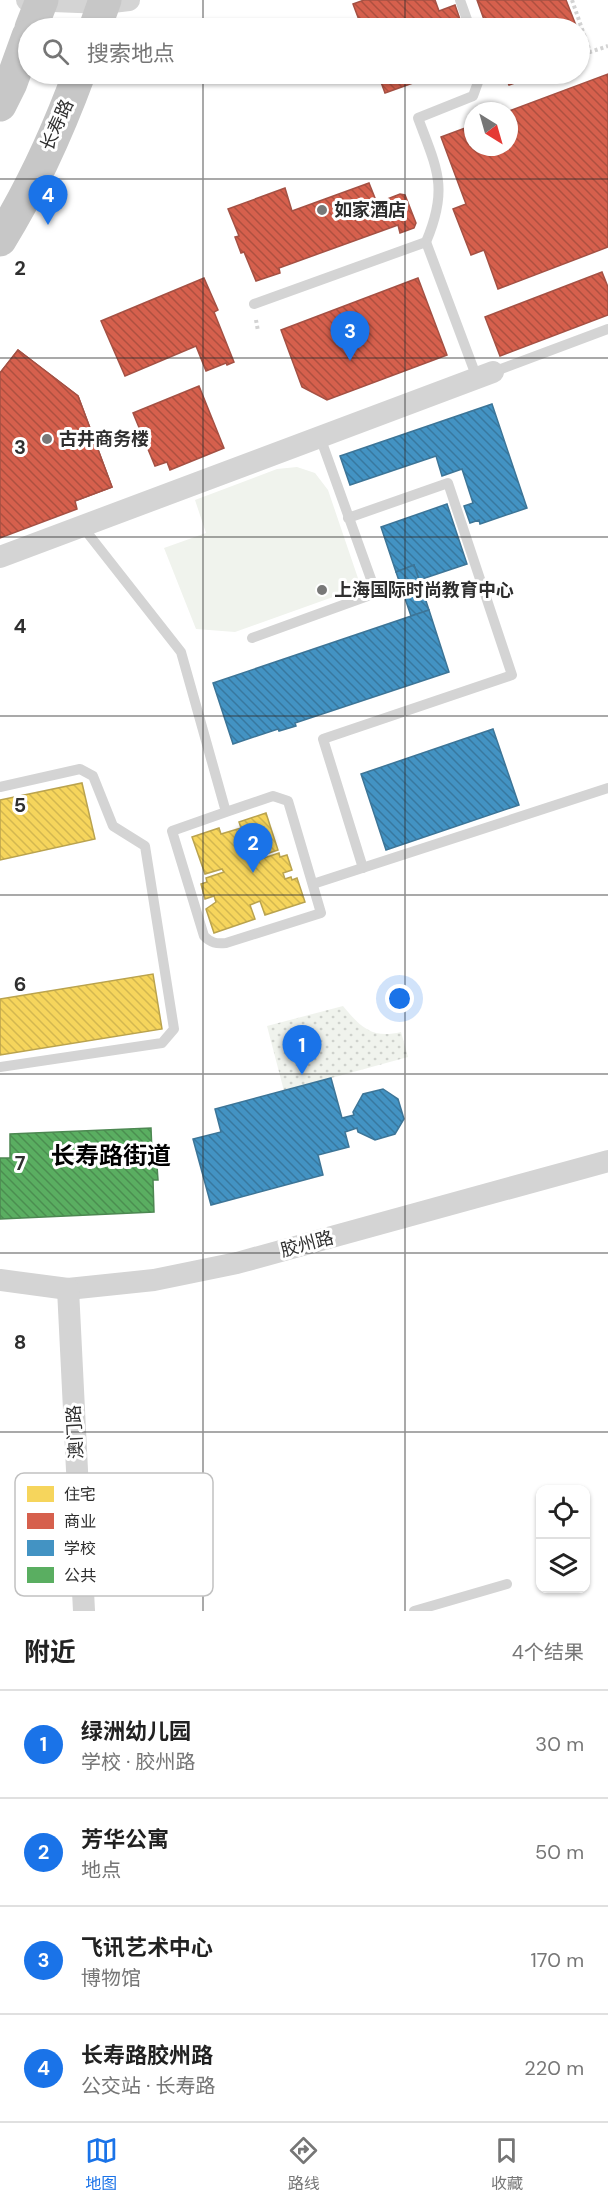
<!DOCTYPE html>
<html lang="zh">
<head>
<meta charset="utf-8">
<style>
	body { margin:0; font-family:"DM Sans","Noto Sans SC",sans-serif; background:#f6f6f6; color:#222 }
	.controls { position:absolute; right:18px; bottom:18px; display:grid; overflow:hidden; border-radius:12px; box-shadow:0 2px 4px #0004 }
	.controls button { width:54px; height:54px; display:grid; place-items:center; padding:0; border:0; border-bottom:2px solid #e0e0e0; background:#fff; color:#222; font:30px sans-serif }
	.compass { position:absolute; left:464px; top:102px; width:54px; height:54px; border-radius:50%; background:#fff; box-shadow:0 2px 4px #0004; rotate:143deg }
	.you { position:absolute; left:400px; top:999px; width:21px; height:21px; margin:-15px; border:4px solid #fff; border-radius:50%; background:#1a73e8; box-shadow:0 0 0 9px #1a73e833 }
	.badge { display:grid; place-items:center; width:39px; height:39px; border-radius:50%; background:#1a73e8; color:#fff; font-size:20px; font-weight:700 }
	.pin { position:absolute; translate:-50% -50px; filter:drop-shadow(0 2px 3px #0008) }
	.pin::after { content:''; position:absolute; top:32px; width:21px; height:18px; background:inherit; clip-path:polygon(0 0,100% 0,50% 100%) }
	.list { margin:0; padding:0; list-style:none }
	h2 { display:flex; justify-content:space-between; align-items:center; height:78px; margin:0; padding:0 24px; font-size:26px }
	h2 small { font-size:20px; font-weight:400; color:#767676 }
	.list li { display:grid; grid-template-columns:39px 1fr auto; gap:18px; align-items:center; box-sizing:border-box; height:108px; padding:0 24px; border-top:2px solid #e0e0e0 }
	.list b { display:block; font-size:22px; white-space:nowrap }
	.list p { margin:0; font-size:20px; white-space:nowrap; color:#767676 }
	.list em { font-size:20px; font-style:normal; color:#767676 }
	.icon { flex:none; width:33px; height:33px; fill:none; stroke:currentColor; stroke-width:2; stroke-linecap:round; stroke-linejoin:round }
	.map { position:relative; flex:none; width:608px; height:1611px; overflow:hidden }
	.search { position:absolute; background:#fff; box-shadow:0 2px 4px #0004; left:18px; right:18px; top:18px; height:66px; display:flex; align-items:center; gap:15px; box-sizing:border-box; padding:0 21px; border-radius:33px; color:#767676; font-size:22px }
	.sheet { height:510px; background:#fff }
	nav { display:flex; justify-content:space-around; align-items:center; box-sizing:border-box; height:84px; border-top:2px solid #e0e0e0; background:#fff; font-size:16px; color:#767676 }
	nav a { display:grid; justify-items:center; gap:3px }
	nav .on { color:#1a73e8 }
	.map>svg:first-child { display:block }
	.green { fill:#f0f3ed }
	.park { fill:url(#park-dots) }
	.homes { fill:url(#homes-back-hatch); stroke:#baa34e; stroke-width:1.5 }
	.shops { fill:url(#shops-back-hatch); stroke:#a45144; stroke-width:1.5 }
	.schools { fill:url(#schools-back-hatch); stroke:#3d7597; stroke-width:1.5 }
	.public { fill:url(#public-back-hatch); stroke:#4d8852; stroke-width:1.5 }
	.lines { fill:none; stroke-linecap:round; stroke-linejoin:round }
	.path { stroke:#d3d3d3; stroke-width:4; stroke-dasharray:3 3; stroke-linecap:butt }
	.service { stroke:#d4d4d4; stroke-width:10 }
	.minor { stroke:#d4d4d4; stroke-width:22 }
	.primary { stroke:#c7c7c7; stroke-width:33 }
	.grid { fill:none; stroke:#2f2f2f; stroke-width:1.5; stroke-opacity:0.55 }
	.poi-dot { fill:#787878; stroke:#fff; stroke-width:2 }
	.labels { text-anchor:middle; stroke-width:6; stroke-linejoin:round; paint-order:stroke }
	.street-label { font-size:18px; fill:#2f2f2f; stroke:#fff }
	.poi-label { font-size:18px; font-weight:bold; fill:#2f2f2f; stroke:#fff; text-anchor:start }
	.district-label { font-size:24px; font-weight:bold; fill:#000; stroke:#fff }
	.key { fill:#fff; stroke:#c1c1c1; stroke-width:1.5 }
	.key-label { font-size:16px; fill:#2f2f2f }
	.grid-label { font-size:20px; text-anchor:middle; font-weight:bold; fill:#2f2f2f; stroke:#fff; stroke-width:6; stroke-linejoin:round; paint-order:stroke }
</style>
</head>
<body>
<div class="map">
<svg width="608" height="1611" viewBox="0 0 608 1611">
	<defs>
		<pattern id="park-dots" width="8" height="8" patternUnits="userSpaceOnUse" patternTransform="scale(1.5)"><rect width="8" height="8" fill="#f0f3ed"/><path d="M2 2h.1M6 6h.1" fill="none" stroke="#ced1cc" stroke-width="1.8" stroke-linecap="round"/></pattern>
		<pattern id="homes-back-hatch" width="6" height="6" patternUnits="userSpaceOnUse" patternTransform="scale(1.5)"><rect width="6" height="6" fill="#f6d55c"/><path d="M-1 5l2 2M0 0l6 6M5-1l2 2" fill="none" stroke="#d3b750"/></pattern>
		<pattern id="shops-back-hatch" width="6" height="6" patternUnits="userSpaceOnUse" patternTransform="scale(1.5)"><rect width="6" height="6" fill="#d6604d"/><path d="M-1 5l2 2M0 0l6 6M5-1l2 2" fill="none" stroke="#ae5040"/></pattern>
		<pattern id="schools-back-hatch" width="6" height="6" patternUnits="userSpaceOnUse" patternTransform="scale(1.5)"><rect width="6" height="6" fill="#4393c3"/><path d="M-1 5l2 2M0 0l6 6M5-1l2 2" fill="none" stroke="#38789f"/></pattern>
		<pattern id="public-back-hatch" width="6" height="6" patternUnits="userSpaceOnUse" patternTransform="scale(1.5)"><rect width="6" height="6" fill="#5aae61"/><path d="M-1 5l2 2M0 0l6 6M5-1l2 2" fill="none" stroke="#4b8e50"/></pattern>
	</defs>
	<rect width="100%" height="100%" fill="#fff"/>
	<polygon class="green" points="297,467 315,473 328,490 361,587 235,632 196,629 164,548 206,533 195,500 277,469"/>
	<path class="park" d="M 343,1006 C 361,1028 373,1039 401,1032 L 408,1057 L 284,1091 L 267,1026 Z"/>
	<g class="homes">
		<polygon points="82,783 95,839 0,860 0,800"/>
		<polygon points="266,813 278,850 260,856 261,859 279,853 280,857 287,855 292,870 283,873 285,879 291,877 292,880 297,878 305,902 265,915 260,901 250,905 255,919 214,933 206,909 216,902 214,896 205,899 201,884 207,882 206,878 224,872 222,869 205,874 192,837 219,828 221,834 241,828 239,822"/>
		<polygon points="153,974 162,1029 0,1055 0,999"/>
	</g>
	<g class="shops">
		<polygon points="364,0 435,0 439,11 455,5 463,28 362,28 353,4"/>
		<polygon points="477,0 566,0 577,28 487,28"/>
		<polygon points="580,36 587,56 580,59"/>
		<polygon points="378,74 438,74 385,93"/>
		<polygon points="504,74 540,74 509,85"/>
		<polygon points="608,74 608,247 498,289 484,250 471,255 453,209 466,204 441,137 473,125 473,147 509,147 509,111"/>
		<polygon points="369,183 377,203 400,194 405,195 416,223 414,228 400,233 398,225 279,268 280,273 256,281 244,252 241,253 235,237 239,236 228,209 285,188 292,211"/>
		<polygon points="602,272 608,287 608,315 500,356 485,317"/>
		<polygon points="204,278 218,310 214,312 234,362 227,365 226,363 206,371 196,346 125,376 101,321"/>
		<polygon points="418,278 447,355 327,400 302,387 281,330"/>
		<polygon points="18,350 78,396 112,487 56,508 46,501 39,512 0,482 0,373"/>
		<polygon points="18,350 78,396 112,487 75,501 77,509 0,538 0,373"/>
		<polygon points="199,386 224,448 170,470 167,462 155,466 133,413"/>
	</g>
	<g class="schools">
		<polygon points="492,404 527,508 480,524 479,520 470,523 464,506 473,503 462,469 442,476 436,456 350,485 340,456"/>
		<polygon points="447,504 467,564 419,580 414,565 396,572 381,527"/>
		<polygon points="414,565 429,610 411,616 396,572"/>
		<polygon points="429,610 449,672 295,723 296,726 279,731 278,729 233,744 213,683"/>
		<polygon points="493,729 519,805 386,850 361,774"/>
		<polygon points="331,1078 342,1118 354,1115 353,1112 363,1094 383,1089 398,1099 404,1119 395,1134 375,1140 358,1132 357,1128 345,1132 349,1147 318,1155 323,1175 211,1205 193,1139 221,1132 215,1109"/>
	</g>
	<polygon class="public" points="151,1128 152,1153 156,1152 158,1180 153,1180 154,1212 0,1219 0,1158 10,1158 10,1134"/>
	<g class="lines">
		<g class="path">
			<polyline points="572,0 590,52 608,46"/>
			<polyline points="256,320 258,331"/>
		</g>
		<g class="service">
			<polyline points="460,0 470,28"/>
			<path d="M 426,242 C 449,188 437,169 418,118 L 473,96 L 481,74"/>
			<polyline points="254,304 426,242 477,378"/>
			<polyline points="493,372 608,329"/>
			<polyline points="348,518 448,483 512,675 323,739 363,868"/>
			<path d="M 82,526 L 181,652 L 226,812 L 172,831 L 204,936 C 211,943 216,944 226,943 L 321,913 L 288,801 L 273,796 L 226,812"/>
			<polyline points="252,638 376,593 320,437"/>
			<polyline points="0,787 80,769 93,776 113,826 145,846 174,1029 162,1043 0,1067"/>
			<polyline points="313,884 608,788"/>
			<polyline points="414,1611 507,1584"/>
		</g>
		<g class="minor">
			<polyline points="27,0 104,3 129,0"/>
			<polyline points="0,557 493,372"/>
			<polyline points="0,1280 68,1289 154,1280 237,1263 608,1161"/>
			<polyline points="68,1289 84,1611"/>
		</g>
		<g class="primary">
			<polyline points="31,28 42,0"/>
			<polyline points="95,28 105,0"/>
			<polyline points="0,105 11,83 28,36"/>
			<path d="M 0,240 C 32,188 58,131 79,74"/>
		</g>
	</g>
	<path class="grid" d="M 203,0 L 203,28M 405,0 L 405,28M 203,74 L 203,1611M 405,74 L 405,1611M 0,179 L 608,179M 0,358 L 608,358M 0,537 L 608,537M 0,716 L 608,716M 0,895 L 608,895M 0,1074 L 608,1074M 0,1253 L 608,1253M 0,1432 L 608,1432"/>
	<g class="poi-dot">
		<circle cx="322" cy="210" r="6"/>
		<circle cx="47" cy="439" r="6"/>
		<circle cx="322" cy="590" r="6"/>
	</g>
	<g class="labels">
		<g class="street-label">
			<text transform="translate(57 125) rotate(-66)" y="6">长寿路</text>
			<text transform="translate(307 1244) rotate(-15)" y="6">胶州路</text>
			<text transform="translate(75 1432) rotate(-93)" y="6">澳门路</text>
		</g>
		<g class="poi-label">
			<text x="334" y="216">如家酒店</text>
			<text x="59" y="445">古井商务楼</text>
			<text x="334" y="596">上海国际时尚教育中心</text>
		</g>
		<g class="district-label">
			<text x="111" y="1164">长寿路街道</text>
		</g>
	</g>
	<rect x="15" y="1473" width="198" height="123" rx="9" class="key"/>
	<rect x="27" y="1486" width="27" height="16" fill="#f6d55c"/>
	<rect x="27" y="1513" width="27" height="16" fill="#d6604d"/>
	<rect x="27" y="1540" width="27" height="16" fill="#4393c3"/>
	<rect x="27" y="1567" width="27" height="16" fill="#5aae61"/>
	<g class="key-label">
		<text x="64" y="1500">住宅</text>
		<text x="64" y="1527">商业</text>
		<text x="64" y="1554">学校</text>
		<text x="64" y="1581">公共</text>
	</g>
	<g class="grid-label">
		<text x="20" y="275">2</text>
		<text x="20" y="454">3</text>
		<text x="20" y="633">4</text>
		<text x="20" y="812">5</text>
		<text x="20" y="991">6</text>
		<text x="20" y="1170">7</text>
		<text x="20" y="1349">8</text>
	</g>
</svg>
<div class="controls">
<button><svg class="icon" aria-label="locate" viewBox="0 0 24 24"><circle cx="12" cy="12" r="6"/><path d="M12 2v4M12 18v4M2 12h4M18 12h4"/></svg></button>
<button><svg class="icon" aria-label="layers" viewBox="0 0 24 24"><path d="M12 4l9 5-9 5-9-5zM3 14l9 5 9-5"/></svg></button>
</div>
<svg class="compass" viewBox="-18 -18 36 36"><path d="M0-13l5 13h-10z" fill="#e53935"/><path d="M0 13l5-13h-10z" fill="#767676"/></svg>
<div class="you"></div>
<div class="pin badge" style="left:302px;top:1075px">1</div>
<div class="pin badge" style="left:253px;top:873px">2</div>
<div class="pin badge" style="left:350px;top:361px">3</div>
<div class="pin badge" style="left:48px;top:225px">4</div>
<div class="search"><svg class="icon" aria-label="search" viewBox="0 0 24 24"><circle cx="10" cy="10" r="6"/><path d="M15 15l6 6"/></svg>搜索地点</div>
</div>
<section class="sheet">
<h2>附近<small>4个结果</small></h2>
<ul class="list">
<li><span class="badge">1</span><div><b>绿洲幼儿园</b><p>学校 · 胶州路</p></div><em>30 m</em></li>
<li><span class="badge">2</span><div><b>芳华公寓</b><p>地点</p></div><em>50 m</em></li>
<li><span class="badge">3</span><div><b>飞讯艺术中心</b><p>博物馆</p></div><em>170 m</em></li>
<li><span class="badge">4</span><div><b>长寿路胶州路</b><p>公交站 · 长寿路</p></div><em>220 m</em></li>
</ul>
</section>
<nav>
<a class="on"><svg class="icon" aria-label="map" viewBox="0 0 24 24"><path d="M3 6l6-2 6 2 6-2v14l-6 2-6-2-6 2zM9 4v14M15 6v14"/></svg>地图</a>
<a><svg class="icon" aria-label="directions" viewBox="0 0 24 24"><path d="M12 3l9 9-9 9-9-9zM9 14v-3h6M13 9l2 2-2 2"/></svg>路线</a>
<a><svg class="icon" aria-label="saved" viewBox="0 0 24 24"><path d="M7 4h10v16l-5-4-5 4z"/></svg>收藏</a>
</nav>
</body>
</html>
